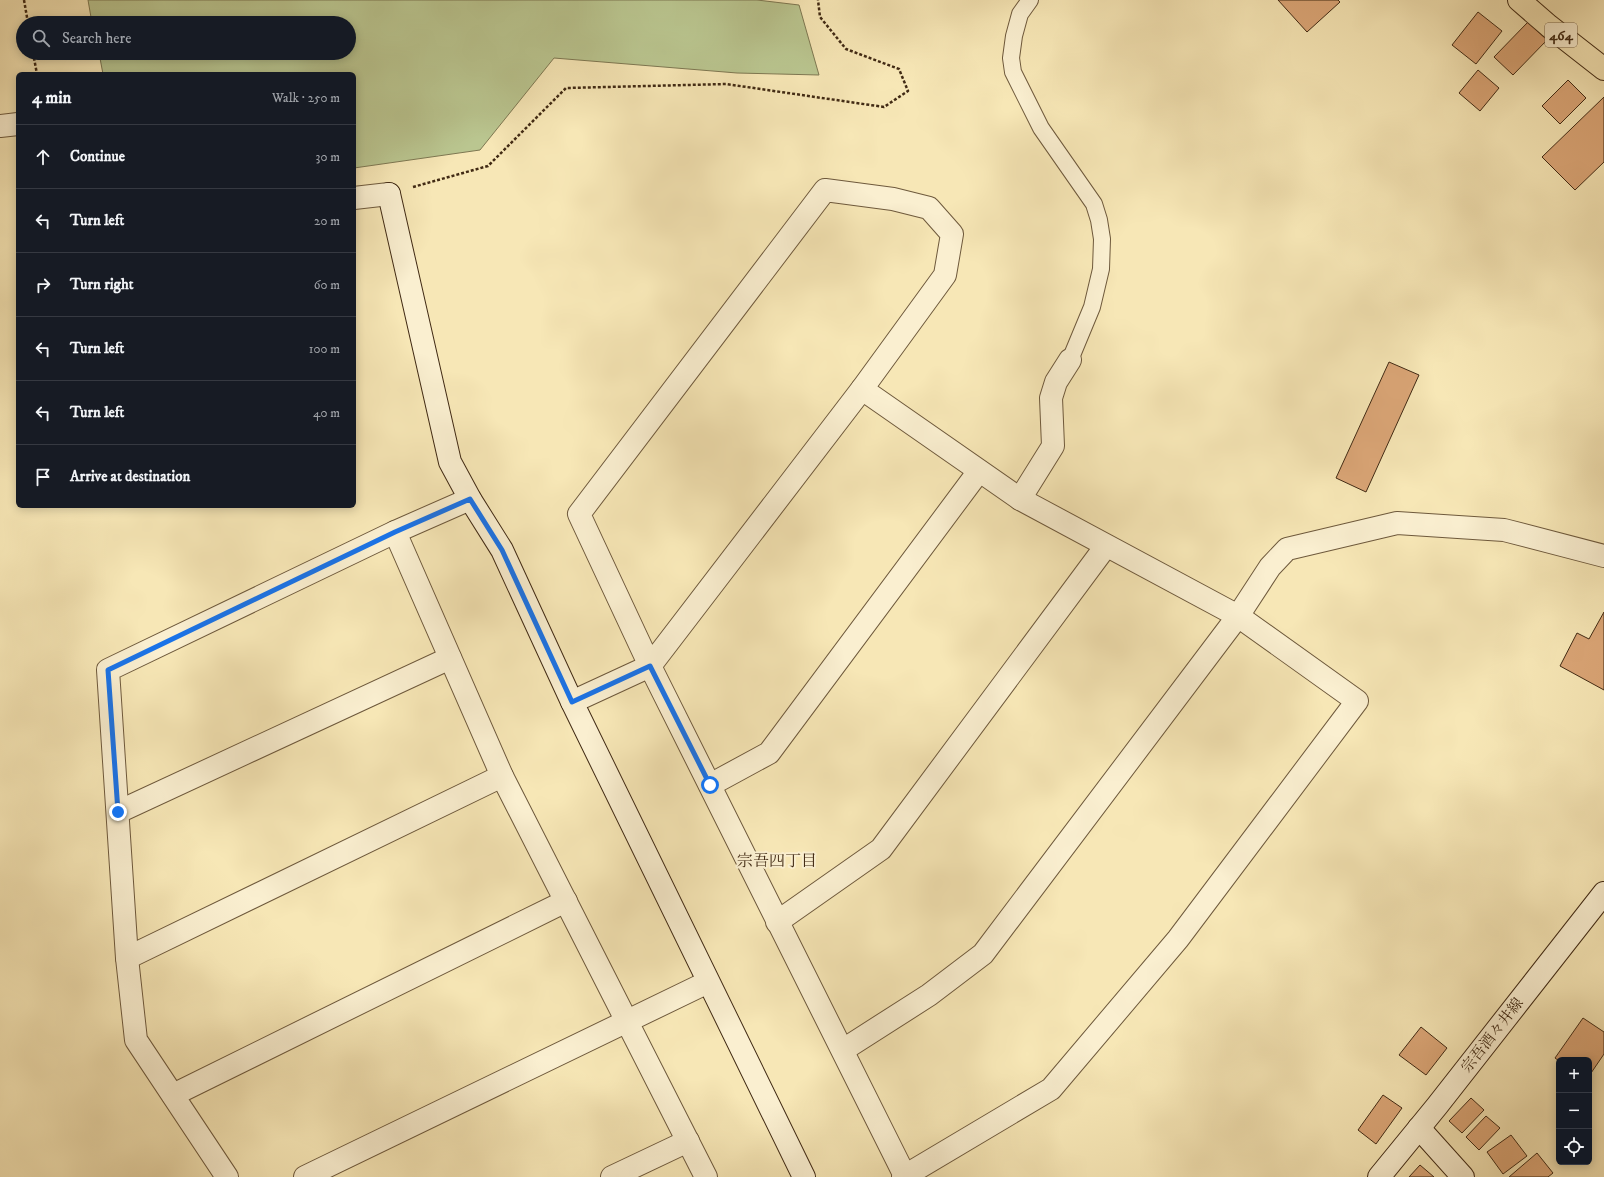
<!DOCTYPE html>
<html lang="en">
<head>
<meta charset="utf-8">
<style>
	body { margin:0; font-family:"IM FELL DW Pica","Noto Serif JP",serif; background:#20242c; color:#f1f3f6 }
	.controls { position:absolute; right:12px; bottom:12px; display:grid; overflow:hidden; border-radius:6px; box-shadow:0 2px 10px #0003 }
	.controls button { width:36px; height:36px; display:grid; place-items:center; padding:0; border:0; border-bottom:1px solid #363941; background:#171b24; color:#f1f3f6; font:20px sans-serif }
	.stop { position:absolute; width:12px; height:12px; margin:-9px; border:3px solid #1a73e8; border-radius:50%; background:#fff }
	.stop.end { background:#1a73e8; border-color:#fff; box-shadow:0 1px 4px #0008 }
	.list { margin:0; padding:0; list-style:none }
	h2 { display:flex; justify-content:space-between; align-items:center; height:52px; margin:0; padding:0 16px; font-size:17px }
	h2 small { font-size:13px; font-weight:400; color:#9ea1a6 }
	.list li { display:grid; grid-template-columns:26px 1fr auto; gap:12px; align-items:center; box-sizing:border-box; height:64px; padding:0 16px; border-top:1px solid #363941 }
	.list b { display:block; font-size:15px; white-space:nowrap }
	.list em { font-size:13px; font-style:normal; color:#9ea1a6 }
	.icon { flex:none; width:22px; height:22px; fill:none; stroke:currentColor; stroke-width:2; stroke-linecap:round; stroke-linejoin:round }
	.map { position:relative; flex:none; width:1604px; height:1177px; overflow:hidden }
	.search { position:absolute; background:#171b24; box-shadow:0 2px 10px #0003; left:16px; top:16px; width:340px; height:44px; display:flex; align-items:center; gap:10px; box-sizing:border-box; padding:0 14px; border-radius:22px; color:#9ea1a6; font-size:15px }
	.panel { position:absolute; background:#171b24; box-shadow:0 2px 10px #0003; left:16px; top:72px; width:340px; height:436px; border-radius:6px }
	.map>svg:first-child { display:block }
	.green { fill:#bac690; stroke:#7e7852 }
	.building { fill:#dba677; stroke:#412a14 }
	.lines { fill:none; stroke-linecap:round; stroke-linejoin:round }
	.lane-casing { stroke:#6e593c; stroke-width:18 }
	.street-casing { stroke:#6e593c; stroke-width:24 }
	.secondary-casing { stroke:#412a14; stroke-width:24 }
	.highway-casing { stroke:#412a14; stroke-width:24 }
	.path { stroke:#412a14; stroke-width:2.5; stroke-dasharray:3 2; stroke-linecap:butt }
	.lane { stroke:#faefd0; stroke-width:16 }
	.street { stroke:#faefd0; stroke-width:22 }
	.secondary { stroke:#faefd0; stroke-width:22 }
	.highway { stroke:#f7e7b6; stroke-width:22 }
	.route { stroke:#1a73e8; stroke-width:5 }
	.labels { text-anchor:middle; stroke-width:4; stroke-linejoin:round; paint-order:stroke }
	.shield { fill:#faefd0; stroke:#78654c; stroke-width:1 }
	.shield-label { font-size:14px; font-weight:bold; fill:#412a14 }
	.street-label { font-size:15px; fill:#412a14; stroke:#faefd0 }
	.neighbourhood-label { font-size:16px; fill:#412a14; stroke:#faefd0 }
</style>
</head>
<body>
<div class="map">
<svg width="1604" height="1177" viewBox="0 0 1604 1177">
	<rect width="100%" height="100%" fill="#f7e7b6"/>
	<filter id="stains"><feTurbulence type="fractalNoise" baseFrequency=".005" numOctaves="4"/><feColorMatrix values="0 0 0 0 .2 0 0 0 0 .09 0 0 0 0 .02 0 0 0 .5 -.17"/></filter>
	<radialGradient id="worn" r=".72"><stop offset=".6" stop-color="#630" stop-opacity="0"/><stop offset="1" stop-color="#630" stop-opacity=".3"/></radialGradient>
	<polygon class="green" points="88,0 757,0 799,5 819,75 737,73 554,58 480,150 354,168 354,74 103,74 99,53 349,53 349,23 92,23"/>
	<g class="building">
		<polygon points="1278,0 1338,0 1340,2 1307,32"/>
		<polygon points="1478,12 1502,31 1476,64 1452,45"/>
		<polygon points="1528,22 1547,40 1513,75 1494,57"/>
		<polygon points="1478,70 1499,88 1480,111 1459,93"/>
		<polygon points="1568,80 1586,98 1560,124 1542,106"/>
		<polygon points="1604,97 1604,162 1575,190 1542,157"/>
		<polygon points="1389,362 1419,375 1366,492 1336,478"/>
		<polygon points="1604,612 1604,690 1560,666 1577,633 1589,639"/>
		<polygon points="1583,1018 1604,1032 1604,1054 1589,1076 1589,1060 1559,1061 1555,1058"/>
		<polygon points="1421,1027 1447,1048 1426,1075 1399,1055"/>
		<polygon points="1383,1095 1402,1108 1376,1144 1358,1130"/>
		<polygon points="1471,1098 1484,1110 1462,1133 1449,1121"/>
		<polygon points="1486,1116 1500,1128 1479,1150 1466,1137"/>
		<polygon points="1511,1135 1527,1156 1503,1174 1487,1152"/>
		<polygon points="1537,1153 1553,1173 1548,1177 1509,1177"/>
		<polygon points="1420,1165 1434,1177 1409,1177"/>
	</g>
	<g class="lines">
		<g class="lane-casing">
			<polyline id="lane" points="1030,0 1020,14 1014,36 1011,58 1013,72 1041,128 1094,204 1099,220 1102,239 1101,269 1092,307 1070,360"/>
		</g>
		<g class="street-casing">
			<g id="street">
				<polyline points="0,126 18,124"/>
				<polyline points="354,198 389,194"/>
				<polyline points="862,389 1020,499 1238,616 1357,701 1178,939 1051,1089 903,1177"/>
				<polyline points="1020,499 1053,446 1051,398 1056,382 1070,360"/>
				<polyline points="395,532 502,776 706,1177"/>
				<polyline points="572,702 650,666 862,389 945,275 952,234 929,208 893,199 825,190 579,514 650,666 905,1176"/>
				<polyline points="710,785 769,753 979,471"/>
				<polyline points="118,812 450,658"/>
				<polyline points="777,922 881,849 1106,546"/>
				<polyline points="127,958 502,776"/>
				<polyline points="843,1050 929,995 983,954 1238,616 1270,567 1287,549 1397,523 1504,530 1604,556"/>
				<polyline points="173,1095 566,901"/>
				<polyline points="227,1177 136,1040 127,958 108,670 395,532 470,499"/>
				<polyline points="305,1177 708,982"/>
				<polyline points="612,1177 688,1141"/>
			</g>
		</g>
		<g class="secondary-casing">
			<g id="secondary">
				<polyline points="389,194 450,462 470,499 502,550 572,702 804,1177"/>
				<polyline points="1419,1128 1463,1177"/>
				<polyline points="1379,1177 1437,1106 1604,893"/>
			</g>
		</g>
		<g class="highway-casing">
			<polyline id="highway" points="1519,0 1549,26 1604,69"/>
		</g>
		<g class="path">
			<polyline points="24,0 28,23"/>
			<polyline points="33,53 37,74"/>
			<polyline points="413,187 488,166 566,88 726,84 884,107 908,91 899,69 846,49 820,17 818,0"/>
		</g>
		<use href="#lane" class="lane"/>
		<use href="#street" class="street"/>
		<use href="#secondary" class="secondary"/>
		<use href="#highway" class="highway"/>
	</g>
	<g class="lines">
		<polyline class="route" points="118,812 108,670 395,532 470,499 502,550 572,702 650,666 710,785"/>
	</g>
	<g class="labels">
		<rect class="shield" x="1545" y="23" width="32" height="24" rx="3"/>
		<g class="shield-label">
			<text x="1561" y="40">464</text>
		</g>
		<g class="street-label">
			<text transform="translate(1492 1035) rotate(-52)" y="5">宗吾酒々井線</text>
		</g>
		<g class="neighbourhood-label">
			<text x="777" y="866">宗吾四丁目</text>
		</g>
	</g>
	<rect width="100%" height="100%" filter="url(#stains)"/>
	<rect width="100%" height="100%" fill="url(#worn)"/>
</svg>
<div class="controls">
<button>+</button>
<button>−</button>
<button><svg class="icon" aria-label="locate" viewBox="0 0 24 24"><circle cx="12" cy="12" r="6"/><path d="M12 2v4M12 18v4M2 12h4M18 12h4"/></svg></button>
</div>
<div class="stop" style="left:710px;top:785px"></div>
<div class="stop end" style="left:118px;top:812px"></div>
<div class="search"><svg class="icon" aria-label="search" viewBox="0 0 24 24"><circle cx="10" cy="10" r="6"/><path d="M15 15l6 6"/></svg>Search here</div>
<section class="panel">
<h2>4 min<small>Walk · 250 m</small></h2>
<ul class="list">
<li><svg class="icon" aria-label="ahead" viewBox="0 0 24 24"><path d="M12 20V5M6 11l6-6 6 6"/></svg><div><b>Continue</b></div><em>30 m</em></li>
<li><svg class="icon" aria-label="left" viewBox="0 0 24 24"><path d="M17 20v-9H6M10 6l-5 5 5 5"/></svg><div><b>Turn left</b></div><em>20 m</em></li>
<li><svg class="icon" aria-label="right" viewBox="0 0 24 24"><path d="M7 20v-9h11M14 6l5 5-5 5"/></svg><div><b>Turn right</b></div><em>60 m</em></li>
<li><svg class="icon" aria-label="left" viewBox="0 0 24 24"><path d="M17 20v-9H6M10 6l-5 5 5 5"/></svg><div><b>Turn left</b></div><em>100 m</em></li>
<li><svg class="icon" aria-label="left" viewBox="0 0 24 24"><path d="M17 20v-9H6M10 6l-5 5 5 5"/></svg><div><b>Turn left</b></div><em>40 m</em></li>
<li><svg class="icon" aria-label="arrive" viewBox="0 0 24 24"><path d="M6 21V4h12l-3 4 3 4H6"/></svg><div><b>Arrive at destination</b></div></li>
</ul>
</section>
</div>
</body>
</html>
